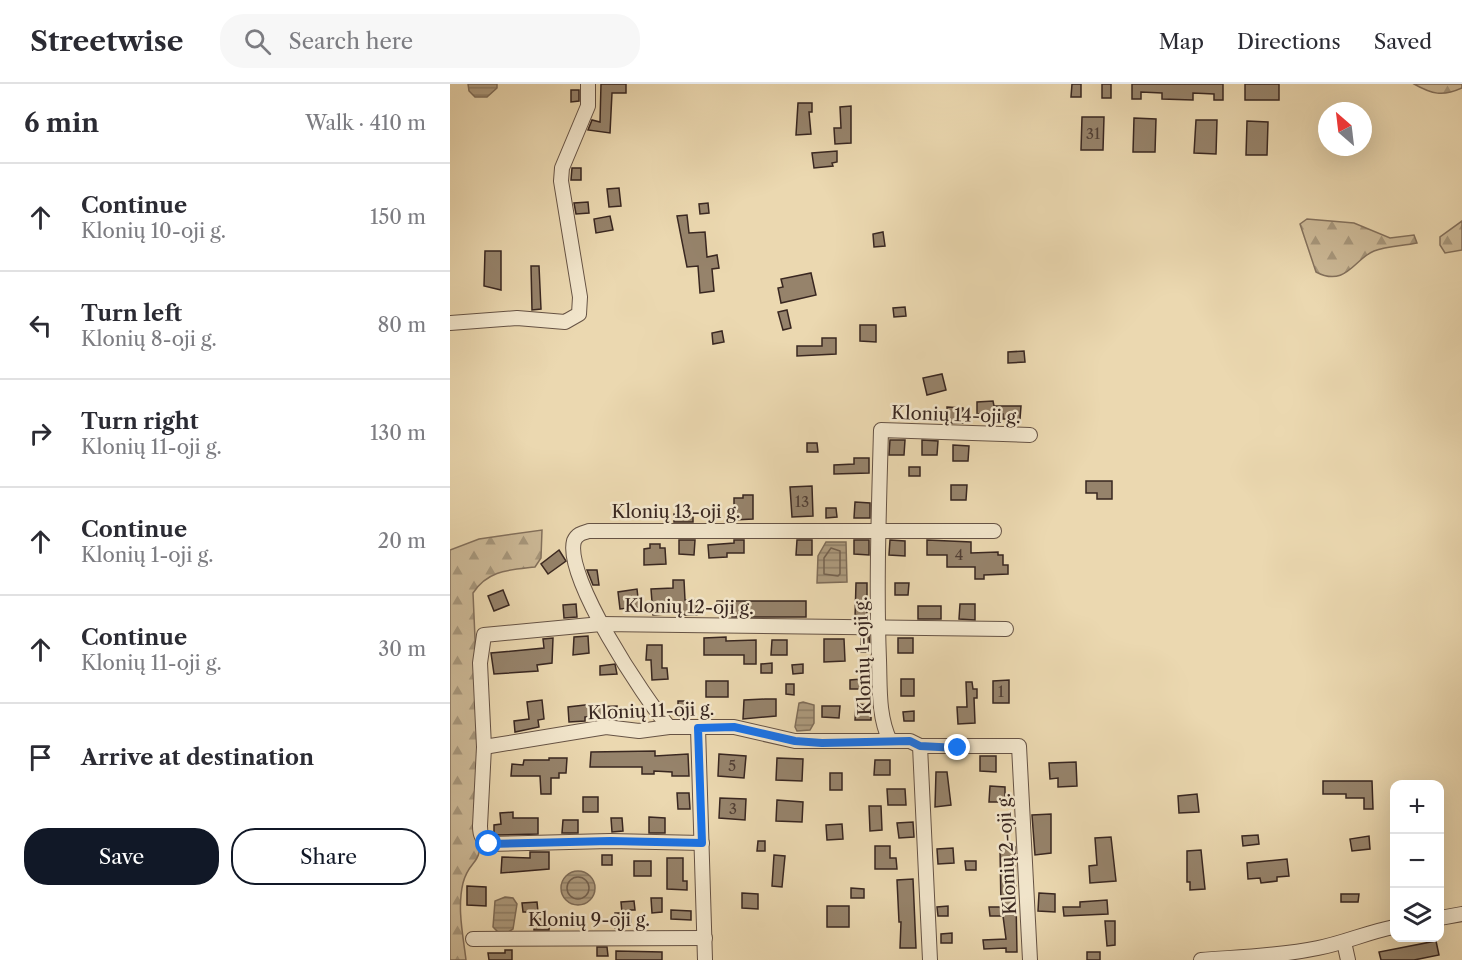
<!DOCTYPE html>
<html lang="en">
<head>
<meta charset="utf-8">
<style>
	body { margin:0; font-family:"Libre Caslon Text",serif; background:#f7f7f7; color:#2b2b33 }
	.controls { position:absolute; right:18px; bottom:18px; display:grid; overflow:hidden; border-radius:12px; box-shadow:0 6px 24px #0002 }
	.controls button { width:54px; height:54px; display:grid; place-items:center; padding:0; border:0; border-bottom:2px solid #e1e1e2; background:#fff; color:#2b2b33; font:30px sans-serif }
	.compass { position:absolute; left:868px; top:18px; width:54px; height:54px; border-radius:50%; background:#fff; box-shadow:0 6px 24px #0002; rotate:332deg }
	.stop { position:absolute; width:18px; height:18px; margin:-14px; border:4px solid #1a73e8; border-radius:50%; background:#fff }
	.stop.end { background:#1a73e8; border-color:#fff; box-shadow:0 2px 6px #0008 }
	.list { margin:0; padding:0; list-style:none }
	h2 { display:flex; justify-content:space-between; align-items:center; height:78px; margin:0; padding:0 24px; font-size:26px }
	h2 small { font-size:20px; font-weight:400; color:#7c7c81 }
	.list li { display:grid; grid-template-columns:39px 1fr auto; gap:18px; align-items:center; box-sizing:border-box; height:108px; padding:0 24px; border-top:2px solid #e1e1e2 }
	.list b { display:block; font-size:22px; white-space:nowrap }
	.list p { margin:0; font-size:20px; white-space:nowrap; color:#7c7c81 }
	.list em { font-size:20px; font-style:normal; color:#7c7c81 }
	.actions { display:flex; gap:12px; padding:18px 24px }
	.actions a { flex:1; padding:14px 0; border:2px solid #111827; border-radius:24px; text-align:center; font-size:21px; color:#111827 }
	.actions .main { background:#111827; color:#fff }
	.icon { flex:none; width:33px; height:33px; fill:none; stroke:currentColor; stroke-width:2; stroke-linecap:round; stroke-linejoin:round }
	.map { position:relative; flex:none; width:1012px; height:876px; overflow:hidden }
	header { display:flex; align-items:center; gap:36px; box-sizing:border-box; height:84px; padding:0 30px; background:#fff; border-bottom:2px solid #e1e1e2 }
	header strong { font-size:28px }
	nav { display:flex; gap:33px; margin-inline-start:auto; font-size:21px }
	.search { width:420px; height:54px; background:#f7f7f7; display:flex; align-items:center; gap:15px; box-sizing:border-box; padding:0 21px; border-radius:24px; color:#7c7c81; font-size:22px }
	main { display:flex }
	aside { flex:1; background:#fff }
	.map>svg:first-child { display:block }
	.forest { fill:url(#forest-firs); stroke:#83705c; stroke-width:1.5 }
	.water { fill:url(#water-rules); stroke:#7f6d59; stroke-width:1.5 }
	.lines { fill:none; stroke-linecap:round; stroke-linejoin:round }
	.shore { stroke:#746250; stroke-width:1.5 }
	.building { fill:#96836b; stroke:#392721; stroke-width:1.5 }
	.minor-casing { stroke:#665345; stroke-width:16 }
	.minor { stroke:#f2e6cc; stroke-width:14 }
	.route { stroke:#1a73e8; stroke-width:8 }
	.labels { text-anchor:middle; stroke-width:5; stroke-linejoin:round; paint-order:stroke }
	.number-label { font-size:15px; fill:#503e34 }
	.street-label { font-size:18px; fill:#392721; stroke:#f2e6cc }
</style>
</head>
<body>
<header>
<strong>Streetwise</strong>
<div class="search"><svg class="icon" aria-label="search" viewBox="0 0 24 24"><circle cx="10" cy="10" r="6"/><path d="M15 15l6 6"/></svg>Search here</div>
<nav><a>Map</a><a>Directions</a><a>Saved</a></nav>
</header>
<main>
<aside>
<h2>6 min<small>Walk · 410 m</small></h2>
<ul class="list">
<li><svg class="icon" aria-label="ahead" viewBox="0 0 24 24"><path d="M12 20V5M6 11l6-6 6 6"/></svg><div><b>Continue</b><p>Klonių 10-oji g.</p></div><em>150 m</em></li>
<li><svg class="icon" aria-label="left" viewBox="0 0 24 24"><path d="M17 20v-9H6M10 6l-5 5 5 5"/></svg><div><b>Turn left</b><p>Klonių 8-oji g.</p></div><em>80 m</em></li>
<li><svg class="icon" aria-label="right" viewBox="0 0 24 24"><path d="M7 20v-9h11M14 6l5 5-5 5"/></svg><div><b>Turn right</b><p>Klonių 11-oji g.</p></div><em>130 m</em></li>
<li><svg class="icon" aria-label="ahead" viewBox="0 0 24 24"><path d="M12 20V5M6 11l6-6 6 6"/></svg><div><b>Continue</b><p>Klonių 1-oji g.</p></div><em>20 m</em></li>
<li><svg class="icon" aria-label="ahead" viewBox="0 0 24 24"><path d="M12 20V5M6 11l6-6 6 6"/></svg><div><b>Continue</b><p>Klonių 11-oji g.</p></div><em>30 m</em></li>
<li><svg class="icon" aria-label="arrive" viewBox="0 0 24 24"><path d="M6 21V4h12l-3 4 3 4H6"/></svg><div><b>Arrive at destination</b></div></li>
</ul>
<div class="actions"><a class="main">Save</a><a>Share</a></div>
</aside>
<div class="map">
<svg width="1012" height="876" viewBox="0 0 1012 876">
	<defs>
		<pattern id="forest-firs" width="22" height="20" patternUnits="userSpaceOnUse" patternTransform="scale(1.5)"><rect width="22" height="20" fill="#cdba98"/><path d="M5 1l3.5 6h-7zM16 11l3.5 6h-7z" fill="#a7977c"/></pattern>
		<pattern id="water-rules" width="6" height="5" patternUnits="userSpaceOnUse" patternTransform="scale(1.5)"><rect width="6" height="5" fill="#ae9c7f"/><path d="M0 2.5h6" fill="none" stroke="#8f7f68"/></pattern>
	</defs>
	<rect width="100%" height="100%" fill="#ebd8b0"/>
	<filter id="stains"><feTurbulence type="fractalNoise" baseFrequency=".00333" numOctaves="4"/><feColorMatrix values="0 0 0 0 .2 0 0 0 0 .09 0 0 0 0 .02 0 0 0 .5 -.17"/></filter>
	<radialGradient id="worn" r=".72"><stop offset=".6" stop-color="#630" stop-opacity="0"/><stop offset="1" stop-color="#630" stop-opacity=".3"/></radialGradient>
	<g class="forest">
		<path d="M 964,0 L 1012,0 L 1012,4 C 992,13 982,10 964,0 Z"/>
		<path d="M 857,135 L 904,139 L 940,154 L 964,151 L 967,159 C 953,162 937,162 924,167 C 905,174 896,204 866,188 L 850,140 Z"/>
		<polygon points="1012,137 1012,166 995,169 990,161 990,153"/>
		<path d="M 92,446 L 91,474 L 85,483 C 59,486 38,486 23,509 L 29,645 L 27,747 C 35,783 20,772 13,799 C 7,824 13,851 16,876 L 0,876 L 0,466 L 29,455 Z"/>
	</g>
	<g class="water">
		<polygon points="18,0 47,0 47,4 37,13 25,13 19,7"/>
		<polygon points="376,458 396,458 397,498 367,499 368,472"/>
		<polygon points="353,618 364,621 364,639 360,646 347,647 345,643 349,619"/>
		<circle cx="128" cy="804" r="17"/>
		<polygon points="55,813 63,814 67,820 63,845 55,850 48,848 43,843 45,817"/>
	</g>
	<g class="lines">
		<g class="shore">
			<polygon points="381,464 390,467 390,490 388,492 374,490 374,474"/>
			<circle cx="128" cy="804" r="11"/>
		</g>
	</g>
	<g class="building">
		<polygon points="151,0 176,0 176,9 162,9 160,49 138,46 142,36 150,38"/>
		<polygon points="622,0 631,0 631,13 621,13"/>
		<rect x="652" y="0" width="9" height="14"/>
		<polygon points="682,0 773,0 773,16 764,16 764,10 743,9 743,16 712,15 712,9 691,8 691,15 682,15"/>
		<rect x="795" y="0" width="34" height="16"/>
		<polygon points="121,6 129,6 129,17 121,18"/>
		<polygon points="348,19 362,19 362,28 359,28 361,50 346,51"/>
		<polygon points="401,22 401,59 385,60 384,44 391,44 390,23"/>
		<polygon points="632,33 654,33 653,66 631,66"/>
		<polygon points="684,34 706,35 705,68 683,68"/>
		<polygon points="746,36 767,36 766,70 744,69"/>
		<polygon points="797,37 818,38 817,71 796,71"/>
		<polygon points="387,67 387,78 382,79 383,82 364,84 362,69"/>
		<polygon points="122,84 131,84 131,96 121,96"/>
		<polygon points="169,104 171,122 159,123 157,105"/>
		<polygon points="138,118 139,129 126,130 124,119"/>
		<polygon points="258,119 259,129 250,130 249,120"/>
		<polygon points="237,131 239,149 255,148 257,173 267,171 269,184 262,185 264,207 250,209 248,182 237,183 227,132"/>
		<polygon points="160,132 163,146 146,149 144,135"/>
		<polygon points="433,148 435,162 424,163 423,150"/>
		<polygon points="35,167 51,167 51,206 34,202"/>
		<polygon points="81,182 89,182 91,225 82,226"/>
		<polygon points="361,189 366,211 331,219 328,204 333,203 331,195"/>
		<polygon points="455,223 456,232 444,233 443,224"/>
		<polygon points="337,226 341,244 333,246 328,228"/>
		<polygon points="410,241 426,241 426,258 410,257"/>
		<polygon points="272,247 274,258 263,260 262,249"/>
		<polygon points="372,254 386,254 386,270 347,272 347,262 372,262"/>
		<polygon points="574,267 575,278 558,279 558,268"/>
		<polygon points="492,290 496,306 477,311 473,294"/>
		<polygon points="543,317 544,322 571,322 570,335 553,335 553,330 527,330 527,318"/>
		<polygon points="497,323 513,324 513,339 497,339"/>
		<polygon points="440,356 455,356 454,371 439,371"/>
		<polygon points="472,356 488,357 487,371 472,371"/>
		<polygon points="357,359 367,359 368,368 357,368"/>
		<polygon points="503,361 519,362 518,377 503,377"/>
		<polygon points="404,374 419,374 419,389 384,390 384,381 404,380"/>
		<rect x="459" y="383" width="11" height="9"/>
		<polygon points="636,397 662,397 662,415 647,415 647,409 636,409"/>
		<polygon points="501,401 517,401 516,416 501,416"/>
		<polygon points="362,402 363,432 342,433 340,403"/>
		<polygon points="293,411 303,411 303,435 284,436 284,414 293,414"/>
		<polygon points="405,418 420,419 420,434 404,434"/>
		<polygon points="376,424 386,424 387,433 376,434"/>
		<rect x="224" y="430" width="19" height="8"/>
		<polygon points="229,456 245,456 244,471 229,470"/>
		<polygon points="284,456 294,456 294,469 277,469 277,473 259,474 258,461 284,459"/>
		<polygon points="347,456 362,456 362,471 346,471"/>
		<polygon points="404,456 419,456 419,471 404,470"/>
		<polygon points="440,456 455,457 455,472 439,471"/>
		<polygon points="477,456 521,458 521,469 548,468 548,471 553,471 553,481 558,481 558,490 534,491 534,495 525,495 525,483 497,483 497,471 477,471"/>
		<polygon points="200,460 210,460 210,464 215,464 216,480 194,481 194,465 200,464"/>
		<polygon points="109,466 116,477 98,490 91,480"/>
		<polygon points="137,486 147,486 149,501 143,501"/>
		<polygon points="223,496 234,496 235,516 247,516 247,531 231,531 231,529 203,531 201,505 223,504"/>
		<polygon points="406,499 417,499 417,534 405,534"/>
		<polygon points="445,499 459,499 458,511 445,511"/>
		<polygon points="187,505 189,523 170,525 168,508"/>
		<polygon points="53,506 59,521 44,527 38,512"/>
		<polygon points="267,517 356,517 356,533 282,533 283,526 267,527"/>
		<polygon points="126,520 127,533 114,534 113,521"/>
		<polygon points="510,520 525,520 525,536 509,535"/>
		<rect x="468" y="522" width="23" height="13"/>
		<polygon points="138,552 139,569 123,571 124,553"/>
		<polygon points="411,552 419,552 420,568 411,568"/>
		<polygon points="276,553 276,557 306,556 306,580 294,580 294,571 254,571 254,554"/>
		<polygon points="103,554 102,579 87,581 88,587 44,590 41,569 94,564 93,555"/>
		<rect x="448" y="554" width="15" height="15"/>
		<polygon points="374,555 394,555 395,577 374,578"/>
		<polygon points="322,556 337,556 337,571 321,571"/>
		<polygon points="197,561 212,561 212,584 217,584 218,595 202,596 201,576 196,576"/>
		<polygon points="322,579 322,589 311,589 311,580"/>
		<polygon points="165,580 167,590 150,591 150,582"/>
		<polygon points="353,580 353,589 343,590 342,581"/>
		<polygon points="411,595 411,605 400,605 400,596"/>
		<rect x="451" y="595" width="13" height="17"/>
		<polygon points="559,596 559,619 543,619 543,597"/>
		<rect x="256" y="597" width="22" height="16"/>
		<polygon points="516,598 522,598 523,605 527,605 527,614 524,614 525,639 508,640 507,623 517,623"/>
		<polygon points="336,600 344,600 344,611 336,610"/>
		<polygon points="315,615 326,615 326,632 293,635 294,616"/>
		<polygon points="92,616 94,635 88,636 89,643 65,648 64,637 79,635 77,618"/>
		<polygon points="228,617 244,617 243,633 228,632"/>
		<polygon points="143,620 143,623 167,622 167,632 135,633 135,637 119,638 118,623"/>
		<polygon points="406,620 421,621 421,636 405,636"/>
		<polygon points="372,622 390,622 389,634 372,633"/>
		<polygon points="464,627 464,637 454,637 453,628"/>
		<polygon points="205,667 205,672 238,670 239,692 222,692 222,688 204,687 204,690 192,690 192,683 140,683 141,668"/>
		<polygon points="269,670 296,672 294,694 268,692"/>
		<polygon points="530,672 546,672 546,688 530,687"/>
		<polygon points="99,674 117,674 116,689 109,689 109,694 101,694 101,710 91,710 90,692 61,692 62,680 73,681 74,676 99,676"/>
		<polygon points="327,674 353,675 352,697 326,696"/>
		<polygon points="425,676 440,676 440,691 424,691"/>
		<polygon points="626,678 627,702 608,703 608,694 600,695 599,679"/>
		<polygon points="486,688 497,688 501,721 485,723"/>
		<rect x="380" y="689" width="12" height="17"/>
		<polygon points="873,697 922,697 923,725 914,725 914,714 896,714 896,710 873,710"/>
		<polygon points="540,702 555,703 555,718 539,718"/>
		<polygon points="437,705 455,705 456,721 438,721"/>
		<polygon points="227,709 239,709 240,725 228,725"/>
		<polygon points="747,710 749,728 729,729 728,712"/>
		<rect x="133" y="713" width="15" height="15"/>
		<polygon points="270,714 296,715 295,736 269,734"/>
		<polygon points="327,716 353,718 352,738 326,737"/>
		<polygon points="419,722 431,722 432,746 420,747"/>
		<polygon points="63,728 63,734 88,734 88,750 44,751 44,741 51,740 50,729"/>
		<polygon points="601,730 601,769 585,771 582,731"/>
		<polygon points="199,733 215,734 215,749 199,749"/>
		<polygon points="161,734 172,734 173,747 162,748"/>
		<polygon points="113,736 128,736 128,749 112,749"/>
		<polygon points="463,738 464,753 449,754 447,739"/>
		<polygon points="392,740 393,755 377,756 376,741"/>
		<polygon points="808,751 809,760 793,762 792,752"/>
		<polygon points="919,752 920,765 902,767 900,755"/>
		<polygon points="661,753 666,797 640,799 639,782 647,781 645,754"/>
		<polygon points="308,757 315,757 315,767 307,767"/>
		<polygon points="425,762 440,762 440,774 446,774 447,785 425,785"/>
		<polygon points="565,763 567,868 556,868 556,864 534,865 533,856 556,855 553,832 540,832 539,823 551,823 550,764"/>
		<polygon points="503,764 504,779 488,780 487,765"/>
		<polygon points="751,766 755,805 740,806 740,798 737,798 737,767"/>
		<polygon points="80,768 99,768 99,785 51,789 52,773 80,774"/>
		<rect x="152" y="771" width="10" height="10"/>
		<polygon points="324,771 335,772 332,803 322,802"/>
		<polygon points="217,774 233,774 233,797 237,797 237,806 217,805"/>
		<polygon points="837,775 839,792 827,793 827,797 811,799 810,794 798,795 797,779"/>
		<rect x="184" y="777" width="17" height="15"/>
		<polygon points="515,777 526,777 526,786 516,786"/>
		<polygon points="463,795 466,864 450,864 451,838 449,838 447,796"/>
		<polygon points="17,802 36,803 36,822 17,821"/>
		<polygon points="401,804 414,805 414,814 401,814"/>
		<polygon points="292,809 308,810 308,825 292,824"/>
		<polygon points="589,809 605,810 605,828 588,827"/>
		<polygon points="891,810 909,810 908,818 891,818"/>
		<polygon points="201,814 212,814 212,828 202,829"/>
		<polygon points="657,816 658,830 614,832 613,823 630,823 630,818"/>
		<polygon points="184,817 185,826 180,826 181,838 177,838 178,843 165,844 165,829 172,829 171,818"/>
		<polygon points="87,818 88,828 73,828 72,819"/>
		<rect x="377" y="822" width="22" height="21"/>
		<polygon points="498,822 498,832 488,832 487,823"/>
		<polygon points="221,826 241,827 241,836 221,835"/>
		<polygon points="84,835 100,835 99,846 84,846"/>
		<polygon points="655,837 665,837 665,861 657,862"/>
		<polygon points="502,849 502,859 491,859 491,850"/>
		<polygon points="986,857 989,871 964,876 931,876 929,868"/>
		<polygon points="147,863 157,863 158,872 147,872"/>
		<polygon points="55,866 62,866 62,876 39,876 38,869 55,869"/>
		<polygon points="166,867 212,868 212,876 166,876"/>
		<rect x="637" y="868" width="13" height="8"/>
	</g>
	<g class="lines">
		<g class="minor-casing">
			<g id="minor">
				<polyline points="0,239 67,234 115,238 129,230 130,213 111,97 112,84 138,22 138,0"/>
				<path d="M 219,643 C 194,614 114,493 124,457 C 127,450 132,449 139,447 L 544,447"/>
				<polyline points="248,644 255,876"/>
				<polyline points="470,662 569,662 580,876"/>
				<polyline points="34,663 156,643 189,647 219,643 284,643 345,657 440,657"/>
				<path d="M 252,759 L 160,757 L 39,760 C 32,755 30,751 30,742 L 34,663 L 30,579 L 34,551 L 151,540 L 556,545"/>
				<polyline points="990,834 1012,830"/>
				<polyline points="23,855 255,854"/>
				<polyline points="894,858 898,876"/>
				<path d="M 480,876 L 470,662 L 460,657 L 440,657 C 428,632 430,603 429,576 C 426,500 429,423 431,346 L 580,351"/>
				<path d="M 751,876 C 789,873 830,872 868,864 C 894,859 918,848 944,843"/>
			</g>
		</g>
		<use href="#minor" class="minor"/>
	</g>
	<g class="lines">
		<polyline class="route" points="39,760 160,757 252,759 248,644 284,643 345,657 372,659 460,657 470,662 508,664"/>
	</g>
	<g class="labels">
		<g class="number-label">
			<text x="643" y="55">31</text>
			<text x="352" y="423">13</text>
			<text x="509" y="476">4</text>
			<text x="551" y="613">1</text>
			<text x="282" y="687">5</text>
			<text x="283" y="730">3</text>
		</g>
		<g class="street-label">
			<text transform="translate(506 331) rotate(2)" y="6">Klonių 14-oji g.</text>
			<text x="226" y="434">Klonių 13-oji g.</text>
			<text transform="translate(239 523) rotate(1)" y="6">Klonių 12-oji g.</text>
			<text transform="translate(413 572) rotate(-92)" y="6">Klonių 1-oji g.</text>
			<text transform="translate(201 627) rotate(-2)" y="6">Klonių 11-oji g.</text>
			<text transform="translate(557 770) rotate(-93)" y="6">Klonių 2-oji g.</text>
			<text x="139" y="842">Klonių 9-oji g.</text>
		</g>
	</g>
	<rect width="100%" height="100%" filter="url(#stains)"/>
	<rect width="100%" height="100%" fill="url(#worn)"/>
</svg>
<div class="controls">
<button>+</button>
<button>−</button>
<button><svg class="icon" aria-label="layers" viewBox="0 0 24 24"><path d="M12 4l9 5-9 5-9-5zM3 14l9 5 9-5"/></svg></button>
</div>
<svg class="compass" viewBox="-18 -18 36 36"><path d="M0-13l5 13h-10z" fill="#e53935"/><path d="M0 13l5-13h-10z" fill="#7c7c81"/></svg>
<div class="stop" style="left:39px;top:760px"></div>
<div class="stop end" style="left:508px;top:664px"></div>
</div>
</main>
</body>
</html>
